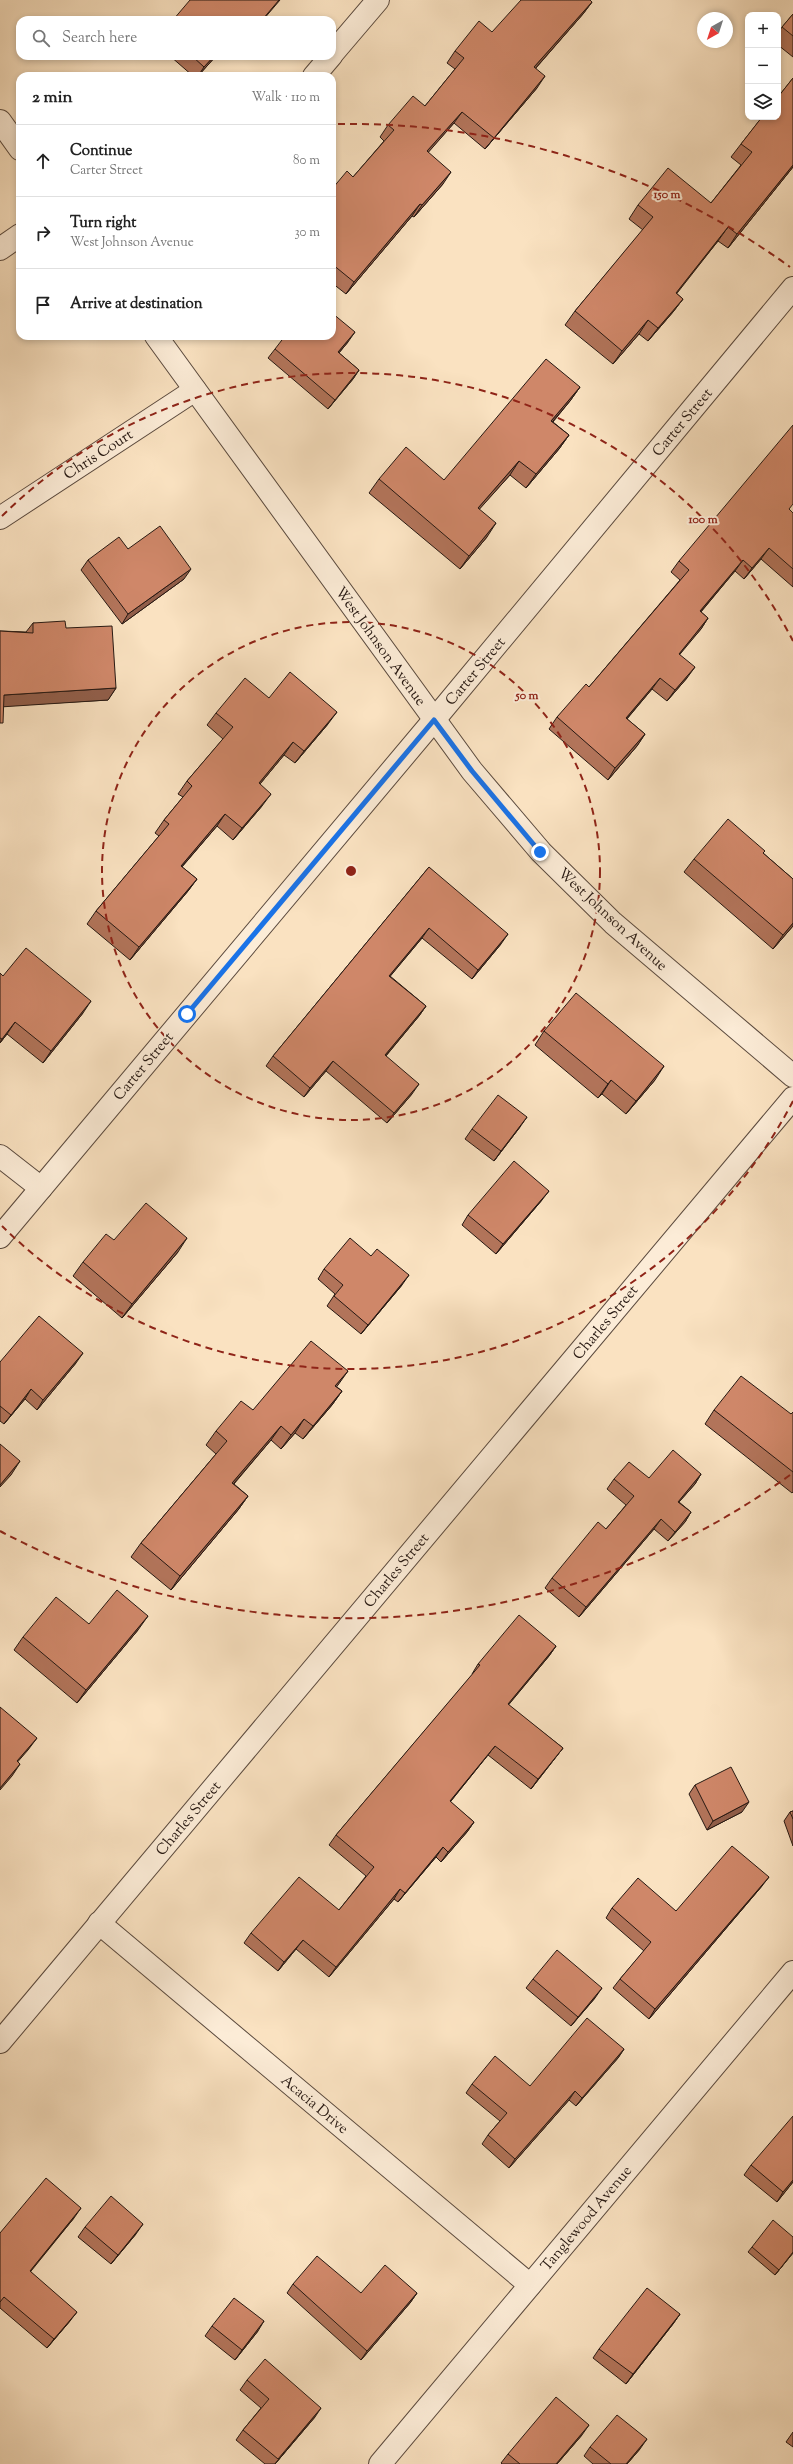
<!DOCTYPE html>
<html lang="en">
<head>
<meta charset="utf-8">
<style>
	body { margin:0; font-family:"Sorts Mill Goudy",serif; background:#f6f6f6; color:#222 }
	.controls { position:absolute; right:12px; top:12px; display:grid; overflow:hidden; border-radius:8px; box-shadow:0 2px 6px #0003 }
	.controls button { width:36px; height:36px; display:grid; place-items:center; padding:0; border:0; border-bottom:1px solid #e0e0e0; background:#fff; color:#222; font:20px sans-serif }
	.compass { position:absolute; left:697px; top:12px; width:36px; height:36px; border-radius:50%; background:#fff; box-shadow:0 2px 6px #0003; rotate:219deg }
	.stop { position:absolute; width:12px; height:12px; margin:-9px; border:3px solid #1a73e8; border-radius:50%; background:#fff }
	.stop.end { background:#1a73e8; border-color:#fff; box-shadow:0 1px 4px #0008 }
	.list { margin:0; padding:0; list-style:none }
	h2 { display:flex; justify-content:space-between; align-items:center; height:52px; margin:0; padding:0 16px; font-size:17px }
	h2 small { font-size:13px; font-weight:400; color:#767676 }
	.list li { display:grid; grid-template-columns:26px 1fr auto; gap:12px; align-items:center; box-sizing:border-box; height:72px; padding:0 16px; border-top:1px solid #e0e0e0 }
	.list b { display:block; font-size:15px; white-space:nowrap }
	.list p { margin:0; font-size:13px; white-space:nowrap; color:#767676 }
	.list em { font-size:13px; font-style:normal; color:#767676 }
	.icon { flex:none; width:22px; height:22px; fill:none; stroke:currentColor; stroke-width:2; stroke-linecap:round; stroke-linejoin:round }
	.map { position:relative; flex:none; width:793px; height:2464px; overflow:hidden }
	.search { position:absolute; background:#fff; box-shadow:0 2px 6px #0003; left:16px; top:16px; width:320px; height:44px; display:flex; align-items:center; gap:10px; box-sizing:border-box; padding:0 14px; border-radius:12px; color:#767676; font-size:15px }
	.panel { position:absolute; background:#fff; box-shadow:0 2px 6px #0003; left:16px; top:72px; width:320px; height:268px; border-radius:12px }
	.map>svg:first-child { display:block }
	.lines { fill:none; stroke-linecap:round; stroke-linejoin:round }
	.street-casing { stroke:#5b4a3e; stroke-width:24 }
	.street { stroke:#fcecd7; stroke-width:22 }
	.wall { fill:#b2745a; stroke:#261812 }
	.shaded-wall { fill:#915e4a; stroke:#261812 }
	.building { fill:#cf8769; stroke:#261812 }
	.route { stroke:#1a73e8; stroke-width:5 }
	.ring { fill:none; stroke:#8f2418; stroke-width:2; stroke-dasharray:7 5 }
	.labels { text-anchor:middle; stroke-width:4; stroke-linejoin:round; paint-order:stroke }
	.street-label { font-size:15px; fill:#261812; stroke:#fcecd7 }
	.centre { fill:#8f2418; stroke:#fcecd7; stroke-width:2 }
	.ring-label { font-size:12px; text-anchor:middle; font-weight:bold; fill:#8f2418; stroke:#fcecd7; stroke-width:4; stroke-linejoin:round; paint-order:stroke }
</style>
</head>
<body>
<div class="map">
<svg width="793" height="2464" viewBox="0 0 793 2464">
	<rect width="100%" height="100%" fill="#fae2c1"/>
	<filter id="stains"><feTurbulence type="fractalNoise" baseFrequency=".005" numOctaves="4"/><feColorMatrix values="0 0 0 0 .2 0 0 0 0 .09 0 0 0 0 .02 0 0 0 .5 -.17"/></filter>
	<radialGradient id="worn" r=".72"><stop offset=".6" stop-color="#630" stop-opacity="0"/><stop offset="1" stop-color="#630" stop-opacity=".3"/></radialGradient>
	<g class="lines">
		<g class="street-casing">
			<g id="street">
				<polyline points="332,54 378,0"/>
				<polyline points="314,76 331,56"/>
				<polyline points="0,121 20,149"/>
				<polyline points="0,249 20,235"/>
				<polyline points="156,336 472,771 541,852 613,923 793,1076"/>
				<polyline points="0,518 195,390"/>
				<polyline points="0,1156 41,1188"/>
				<polyline points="0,1237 434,720 793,288"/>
				<polyline points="99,1923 530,2285"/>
				<polyline points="0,2042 793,1098"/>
				<polyline points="380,2464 793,1972"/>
			</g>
		</g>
		<use href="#street" class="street"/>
	</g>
	<g class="wall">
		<polygon points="592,2 583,14 536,68 537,88 485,149 454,123 428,152 443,184 414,217 412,216 346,294 332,283 332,189 353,177 384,141 380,137 388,125 425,106 455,69 447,63 455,51 492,32"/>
		<polygon points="793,14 793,57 778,45 778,32"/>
		<polygon points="170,56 216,56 198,76 193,76"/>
		<polygon points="228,56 233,56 231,59"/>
		<polygon points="793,78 793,167 728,248 718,241 676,293 683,299 673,312 648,341 639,334 613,364 565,325 575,311 643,230 629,219 638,205 711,203 741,165 731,157 741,144"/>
		<polygon points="348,342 339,353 359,370 353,379 328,409 268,358 275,349"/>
		<polygon points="580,387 570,401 553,422 569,435 559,449 526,488 510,475 479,509 487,537 460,569 369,493 379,479 444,480"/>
		<polygon points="790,510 793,513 793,587 761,559 744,579 735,571 701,612 708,618 701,629 679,654 687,678 667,701 652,689 627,719 645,734 637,746 608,780 549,729 557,717 589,687 680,580 671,572 679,561"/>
		<polygon points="128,549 184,579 122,624 81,570 88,560"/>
		<polygon points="33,623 66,628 116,688 108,700 3,706 0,631 26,632"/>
		<polygon points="269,698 328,724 295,763 284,755 260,784 262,806 233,840 217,826 182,867 197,879 188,891 130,960 87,924 96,911 159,836 155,833 164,820 183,797 178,794 187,781 223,739 207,725 216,713"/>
		<polygon points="763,853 793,879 793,926 773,949 684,872 694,859"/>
		<polygon points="429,867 501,944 472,979 422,938 390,976 426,1006 419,1016 386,1056 412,1094 387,1123 326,1071 304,1097 266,1066 273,1056"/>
		<polygon points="0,973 3,976 83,1013 43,1063 7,1034 0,1043"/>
		<polygon points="544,1031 655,1080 626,1114 602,1094 598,1098 535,1045"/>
		<polygon points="520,1127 494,1161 465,1139 472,1129"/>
		<polygon points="542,1200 496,1254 462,1225 468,1215"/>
		<polygon points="114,1240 178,1252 122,1318 73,1276 83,1262"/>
		<polygon points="324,1269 402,1285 361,1334 327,1306 335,1294 318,1279"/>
		<polygon points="0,1362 76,1363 37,1410 25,1399 4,1424 0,1421"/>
		<polygon points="337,1387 342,1391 332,1405 303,1439 295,1433 281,1449 271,1440 234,1484 248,1496 238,1510 171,1590 131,1557 141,1543 216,1454 206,1445 216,1431 253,1410"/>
		<polygon points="714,1410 791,1414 793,1412 793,1492 792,1493 705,1424"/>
		<polygon points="701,1474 695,1484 679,1502 691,1512 685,1522 668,1541 654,1529 579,1617 545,1588 552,1578 606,1529 626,1505 607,1489 614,1479 649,1478"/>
		<polygon points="138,1630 77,1703 14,1650 23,1637"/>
		<polygon points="556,1646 549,1656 508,1705 563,1748 556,1757 531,1789 488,1755 450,1802 474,1822 467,1832 441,1862 436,1857 398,1902 394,1899 329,1977 296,1949 278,1971 244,1943 251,1933 339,1910 366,1876 329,1845 336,1835 473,1674 472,1674 478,1664"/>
		<polygon points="695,1785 742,1812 707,1830 689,1794"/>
		<polygon points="793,1811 793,1846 784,1821 790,1812"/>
		<polygon points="762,1886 649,2019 613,1988 620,1979 644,1951 606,1918 612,1908 676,1911"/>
		<polygon points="533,1979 595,1998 571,2026 526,1988"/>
		<polygon points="624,2049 618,2058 576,2106 569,2100 509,2168 482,2144 488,2135 500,2121 466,2093 472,2084 530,2086"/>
		<polygon points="751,2165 793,2182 777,2202 744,2175"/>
		<polygon points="74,2218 30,2271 70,2321 47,2348 0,2308 0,2233"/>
		<polygon points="85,2227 136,2234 111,2264 78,2237"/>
		<polygon points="793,2237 793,2253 775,2275 748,2252 752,2247"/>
		<polygon points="293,2284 361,2293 417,2293 410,2303 361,2360 287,2293"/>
		<polygon points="680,2314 673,2324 626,2384 593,2358 599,2349"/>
		<polygon points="212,2326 258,2331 235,2360 205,2336"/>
		<polygon points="247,2380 315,2417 275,2464 265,2464 236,2440 243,2430 261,2408 240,2390"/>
		<polygon points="793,2432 793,2447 786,2442"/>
		<polygon points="582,2435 557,2464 502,2464 501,2463 508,2454"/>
		<polygon points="590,2447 640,2449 627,2464 593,2464 584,2456"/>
	</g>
	<g class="shaded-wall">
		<polygon points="279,0 280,0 263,20 262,20"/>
		<polygon points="592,2 583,14 526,79 534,67"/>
		<polygon points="214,56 216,56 198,76 204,67"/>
		<polygon points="545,76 537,88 485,149 494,138"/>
		<polygon points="462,112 454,123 419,163 427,151"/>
		<polygon points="793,165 793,167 728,248 737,234"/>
		<polygon points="451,172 443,184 414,217 422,205"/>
		<polygon points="420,204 412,216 346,294 354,282"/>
		<polygon points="728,227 718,241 667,306 676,293"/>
		<polygon points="683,299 673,312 648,341 658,328"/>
		<polygon points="648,320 639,334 613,364 622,351"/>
		<polygon points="355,332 348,342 331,362 338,352"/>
		<polygon points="359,370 353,379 328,409 335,400"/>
		<polygon points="580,387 570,401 542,434 551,421"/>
		<polygon points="569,435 559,449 526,488 536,474"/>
		<polygon points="519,461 510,475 468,522 478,508"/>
		<polygon points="496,523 487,537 460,569 469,556"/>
		<polygon points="769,548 761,559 744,579 752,568"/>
		<polygon points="743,560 735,571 692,622 700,611"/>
		<polygon points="191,569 184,579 122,624 128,614"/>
		<polygon points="708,618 701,629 671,665 679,654"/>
		<polygon points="695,667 687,678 667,701 675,690"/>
		<polygon points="660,678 652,689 618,729 626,718"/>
		<polygon points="116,688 108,700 0,707 4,695"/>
		<polygon points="337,712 328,724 295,763 304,751"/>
		<polygon points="645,734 637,746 608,780 615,768"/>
		<polygon points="293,742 284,755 250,796 259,783"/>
		<polygon points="271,794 262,806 233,840 242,828"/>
		<polygon points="225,814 217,826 172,878 181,866"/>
		<polygon points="197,879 188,891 130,960 139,947"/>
		<polygon points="793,923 793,926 773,949 783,935"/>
		<polygon points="429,928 422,938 383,985 389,976"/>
		<polygon points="508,934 501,944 472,979 478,970"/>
		<polygon points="91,1001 83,1013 43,1063 51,1051"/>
		<polygon points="426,1006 419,1016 378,1065 385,1055"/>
		<polygon points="15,1022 7,1034 0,1043 2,1039"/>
		<polygon points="333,1061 326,1071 304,1097 310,1088"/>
		<polygon points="664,1066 655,1080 626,1114 636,1101"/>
		<polygon points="611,1080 602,1094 598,1098 608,1084"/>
		<polygon points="419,1084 412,1094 387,1123 394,1113"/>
		<polygon points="527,1117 520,1127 494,1161 501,1151"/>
		<polygon points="549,1191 542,1200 496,1254 503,1244"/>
		<polygon points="187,1238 178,1252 122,1318 132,1304"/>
		<polygon points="409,1275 402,1285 361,1334 368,1325"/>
		<polygon points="83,1353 76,1363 37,1410 43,1400"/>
		<polygon points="348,1371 338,1385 326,1400 335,1386"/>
		<polygon points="31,1389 25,1399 4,1424 11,1415"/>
		<polygon points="342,1391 332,1405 303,1439 313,1426"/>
		<polygon points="304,1419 295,1433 281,1449 291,1435"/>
		<polygon points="281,1426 271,1440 223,1496 232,1483"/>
		<polygon points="20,1461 11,1475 0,1487 0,1485"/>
		<polygon points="701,1474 695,1484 671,1511 678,1502"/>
		<polygon points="248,1496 238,1510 171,1590 180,1576"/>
		<polygon points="691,1512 685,1522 668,1541 675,1532"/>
		<polygon points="661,1519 654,1529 579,1617 586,1607"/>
		<polygon points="148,1616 138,1630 77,1703 86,1690"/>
		<polygon points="556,1646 549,1656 501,1714 508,1704"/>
		<polygon points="37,1738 28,1750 8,1773 17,1761"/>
		<polygon points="495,1746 488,1755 443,1811 450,1801"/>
		<polygon points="563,1748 556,1757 531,1789 538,1779"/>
		<polygon points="20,1764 12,1776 0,1790 0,1788"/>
		<polygon points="749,1802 742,1812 707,1830 713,1821"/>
		<polygon points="474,1822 467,1832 441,1862 448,1852"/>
		<polygon points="443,1847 436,1857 398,1902 405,1893"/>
		<polygon points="769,1877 762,1886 649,2019 655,2009"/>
		<polygon points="400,1889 394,1899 329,1977 336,1967"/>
		<polygon points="303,1940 296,1949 278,1971 284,1962"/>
		<polygon points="602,1988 595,1998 571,2026 578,2017"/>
		<polygon points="624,2049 618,2058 576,2106 582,2098"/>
		<polygon points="575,2091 569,2100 509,2168 515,2159"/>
		<polygon points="793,2180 793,2182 777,2202 783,2192"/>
		<polygon points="81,2208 74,2218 23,2281 30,2271"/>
		<polygon points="143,2224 136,2234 111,2264 118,2255"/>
		<polygon points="793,2252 793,2253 775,2275 779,2270"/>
		<polygon points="417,2293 410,2303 361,2360 367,2351"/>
		<polygon points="77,2312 70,2321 47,2348 54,2339"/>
		<polygon points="680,2314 673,2324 626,2384 633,2374"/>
		<polygon points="264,2321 258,2331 235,2360 242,2350"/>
		<polygon points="321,2408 315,2417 275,2464"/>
		<polygon points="589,2425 582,2435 557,2464 556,2464"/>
		<polygon points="647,2439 640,2449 627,2464 626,2464"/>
	</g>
	<g class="building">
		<polygon points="190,0 279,0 262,20 173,20"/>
		<polygon points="521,0 590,0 592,2 534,67 545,76 494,138 462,112 427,151 451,172 422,205 420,204 354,282 332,264 332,214 336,210 332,207 332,189 347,171 353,177 394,130 388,125 413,96 425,106 464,58 455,51 479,21 492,32"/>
		<polygon points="793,14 793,36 782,27"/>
		<polygon points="192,56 214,56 204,67"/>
		<polygon points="793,78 793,165 737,234 728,227 676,293 683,299 658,328 648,320 622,351 575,311 653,217 638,205 668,168 711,203 752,152 741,144 762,117 778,117 778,97"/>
		<polygon points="332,313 355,332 338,352 359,370 335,400 275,349 285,336 332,336"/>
		<polygon points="546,359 580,387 551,421 569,435 536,474 519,461 478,508 496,523 469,556 379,479 406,447 444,480"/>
		<polygon points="793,425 793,504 789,509 793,513 793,569 769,548 752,568 743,560 700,611 708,618 679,654 695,667 675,690 660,678 626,718 645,734 615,768 557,717 586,684 589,687 689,570 679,561"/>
		<polygon points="160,526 191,569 128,614 88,560 119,537 128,549"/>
		<polygon points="65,621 66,628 112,626 116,688 4,695 3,723 0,723 0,631 33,633 33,623"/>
		<polygon points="290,672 337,712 304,751 293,742 259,783 271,794 242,828 225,814 181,866 197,879 139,947 96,911 169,824 164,820 192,786 187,781 233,727 216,713 245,678 269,698"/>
		<polygon points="728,819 765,851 763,853 793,879 793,923 783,935 694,859"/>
		<polygon points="429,867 508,934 478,970 429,928 389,976 426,1006 385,1055 419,1084 394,1113 333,1061 310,1088 273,1056"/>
		<polygon points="26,948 91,1001 51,1051 15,1022 2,1039 0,1038 0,973 3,976"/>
		<polygon points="576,993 664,1066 636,1101 611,1080 608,1084 544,1031"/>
		<polygon points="498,1095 527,1117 501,1151 472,1129"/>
		<polygon points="514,1161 549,1191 503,1244 468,1215"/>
		<polygon points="146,1203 187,1238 132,1304 83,1262 106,1234 114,1240"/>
		<polygon points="350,1238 371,1256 377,1249 409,1275 368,1325 334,1296 343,1285 324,1269"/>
		<polygon points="39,1316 83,1353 43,1400 31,1389 11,1415 0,1406 0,1362"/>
		<polygon points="311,1341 348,1371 335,1386 342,1391 313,1426 304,1419 291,1435 281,1426 232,1483 248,1496 180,1576 141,1543 227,1441 216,1431 241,1401 253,1410"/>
		<polygon points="741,1376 791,1414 793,1412 793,1472 714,1410"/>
		<polygon points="0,1444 20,1461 0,1485"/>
		<polygon points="673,1450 701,1474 678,1502 691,1512 675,1532 661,1519 586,1607 552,1578 598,1522 606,1529 634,1496 614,1479 629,1462 649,1478"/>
		<polygon points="117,1590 148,1616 86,1690 23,1637 56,1597 89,1624"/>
		<polygon points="519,1615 556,1646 508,1704 563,1748 538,1779 495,1746 450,1801 474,1822 448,1852 443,1847 405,1893 400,1889 336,1967 303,1940 284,1962 251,1933 299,1877 339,1910 374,1867 336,1835 480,1665 478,1664"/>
		<polygon points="0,1707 37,1738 17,1761 20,1764 0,1788"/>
		<polygon points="731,1767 749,1802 713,1821 695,1785"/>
		<polygon points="793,1811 793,1819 790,1812"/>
		<polygon points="732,1846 769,1877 655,2009 620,1979 651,1942 612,1908 638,1878 676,1911"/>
		<polygon points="557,1950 602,1988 578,2017 533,1979"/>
		<polygon points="587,2018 624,2049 582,2098 575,2091 515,2159 488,2135 507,2113 472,2084 495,2056 530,2086"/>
		<polygon points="793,2116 793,2180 783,2192 751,2165"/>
		<polygon points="46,2178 81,2208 30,2271 77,2312 54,2339 4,2297 0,2302 0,2233"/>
		<polygon points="111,2196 143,2224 118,2255 85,2227"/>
		<polygon points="773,2220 793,2237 793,2252 779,2270 752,2247"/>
		<polygon points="317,2256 361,2293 385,2265 417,2293 367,2351 293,2284"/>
		<polygon points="647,2288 680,2314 633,2374 599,2349"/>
		<polygon points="234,2298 264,2321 242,2350 212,2326"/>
		<polygon points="265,2359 321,2408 278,2459 243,2430 269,2399 247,2380"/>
		<polygon points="556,2397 589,2425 556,2464 520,2464 508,2454"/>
		<polygon points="617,2415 647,2439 626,2464 611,2464 590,2447"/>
	</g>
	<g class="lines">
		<polyline class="route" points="187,1014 434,720 472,771 540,852"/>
	</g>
	<g class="ring">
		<circle cx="351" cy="871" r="249"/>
		<path d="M793 1101A498 498 0 0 1 2 1226M2 516A498 498 0 0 1 793 641"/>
		<path d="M790 1475A747 747 0 0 1 0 1531M338 124A747 747 0 0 1 790 267"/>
	</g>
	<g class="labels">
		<g class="street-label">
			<text transform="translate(682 422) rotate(-50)" y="5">Carter Street</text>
			<text transform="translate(98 454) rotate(-33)" y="5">Chris Court</text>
			<text transform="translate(381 646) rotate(54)" y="5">West Johnson Avenue</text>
			<text transform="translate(475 671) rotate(-50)" y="5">Carter Street</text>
			<text transform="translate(613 919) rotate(43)" y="5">West Johnson Avenue</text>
			<text transform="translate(143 1066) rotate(-50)" y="5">Carter Street</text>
			<text transform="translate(605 1322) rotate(-50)" y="5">Charles Street</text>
			<text transform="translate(396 1570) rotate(-50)" y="5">Charles Street</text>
			<text transform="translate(188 1818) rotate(-50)" y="5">Charles Street</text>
			<text transform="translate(315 2104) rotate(40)" y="5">Acacia Drive</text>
			<text transform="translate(586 2218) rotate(-50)" y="5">Tanglewood Avenue</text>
		</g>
	</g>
	<circle cx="351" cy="871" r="6" class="centre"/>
	<g class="ring-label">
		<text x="667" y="198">150 m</text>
		<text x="703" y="523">100 m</text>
		<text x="527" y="699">50 m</text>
	</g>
	<rect width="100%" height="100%" filter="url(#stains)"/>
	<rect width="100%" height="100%" fill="url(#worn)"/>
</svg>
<div class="controls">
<button>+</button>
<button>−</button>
<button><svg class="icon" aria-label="layers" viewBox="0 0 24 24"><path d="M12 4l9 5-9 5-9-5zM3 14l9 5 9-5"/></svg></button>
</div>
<svg class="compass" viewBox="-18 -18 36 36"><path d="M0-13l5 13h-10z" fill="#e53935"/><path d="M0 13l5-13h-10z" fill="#767676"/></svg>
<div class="stop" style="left:187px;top:1014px"></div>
<div class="stop end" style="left:540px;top:852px"></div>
<div class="search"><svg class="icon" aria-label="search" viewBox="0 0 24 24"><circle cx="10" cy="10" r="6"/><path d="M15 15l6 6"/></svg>Search here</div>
<section class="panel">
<h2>2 min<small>Walk · 110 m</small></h2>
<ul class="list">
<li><svg class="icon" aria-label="ahead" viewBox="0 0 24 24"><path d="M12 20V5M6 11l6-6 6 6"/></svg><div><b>Continue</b><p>Carter Street</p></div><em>80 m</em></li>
<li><svg class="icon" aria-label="right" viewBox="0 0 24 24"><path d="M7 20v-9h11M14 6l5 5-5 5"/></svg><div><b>Turn right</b><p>West Johnson Avenue</p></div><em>30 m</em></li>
<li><svg class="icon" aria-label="arrive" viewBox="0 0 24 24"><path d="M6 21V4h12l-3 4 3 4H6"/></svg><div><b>Arrive at destination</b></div></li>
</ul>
</section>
</div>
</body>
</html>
